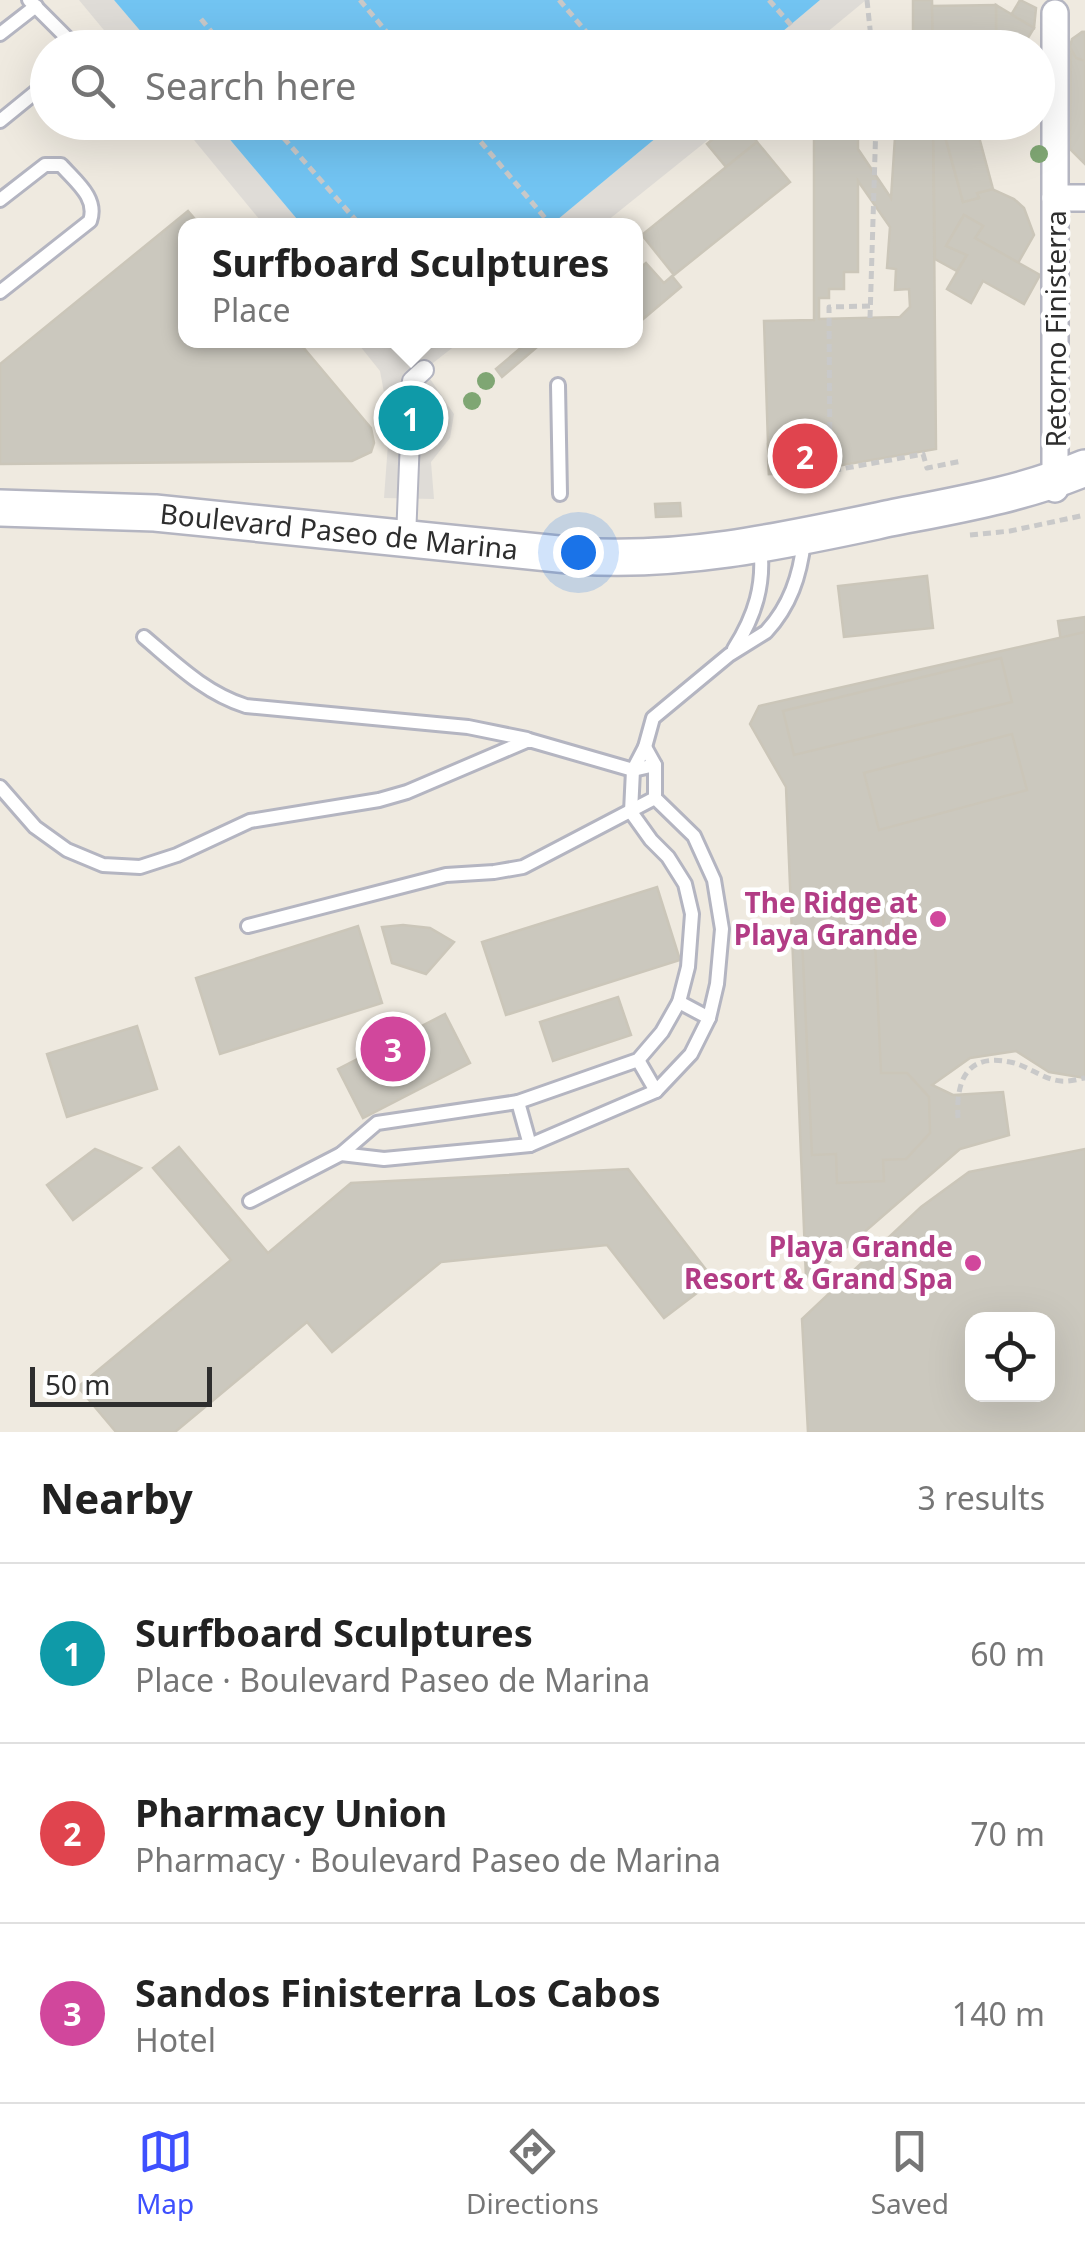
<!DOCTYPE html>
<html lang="en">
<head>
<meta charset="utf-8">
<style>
	body { margin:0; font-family:"Noto Sans",sans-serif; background:#f6f6f6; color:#222 }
	.controls { position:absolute; right:30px; bottom:30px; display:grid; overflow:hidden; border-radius:20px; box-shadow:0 10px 40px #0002 }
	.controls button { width:90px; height:90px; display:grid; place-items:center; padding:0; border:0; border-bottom:2px solid #e0e0e0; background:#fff; color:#222; font:50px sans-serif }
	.scale { position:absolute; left:30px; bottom:25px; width:182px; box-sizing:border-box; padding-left:10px; border:5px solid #2e2e2e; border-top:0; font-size:28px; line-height:35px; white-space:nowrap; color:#2e2e2e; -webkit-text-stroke:8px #fff; paint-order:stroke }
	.you { position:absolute; left:578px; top:552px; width:35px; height:35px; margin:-25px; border:8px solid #fff; border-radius:50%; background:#1a73e8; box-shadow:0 0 0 15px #1a73e833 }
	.badge { display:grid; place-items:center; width:65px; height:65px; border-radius:50%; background:#3e50fe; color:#fff; font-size:32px; font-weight:700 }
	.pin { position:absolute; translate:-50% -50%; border:5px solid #fff; box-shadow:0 2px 10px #0006 }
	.popup { position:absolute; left:178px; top:218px; width:465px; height:130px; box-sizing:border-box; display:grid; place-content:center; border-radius:20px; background:#fff; filter:drop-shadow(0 2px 8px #0005); font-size:32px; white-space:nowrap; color:#767676 }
	.popup b { font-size:38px; color:#222 }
	.popup::after { content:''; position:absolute; left:50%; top:100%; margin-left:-20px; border:20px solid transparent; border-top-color:#fff }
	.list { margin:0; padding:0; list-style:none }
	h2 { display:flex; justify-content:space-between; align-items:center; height:130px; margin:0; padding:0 40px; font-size:42px }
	h2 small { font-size:32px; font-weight:400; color:#767676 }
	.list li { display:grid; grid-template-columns:65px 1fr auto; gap:30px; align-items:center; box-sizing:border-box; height:180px; padding:0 40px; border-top:2px solid #e0e0e0 }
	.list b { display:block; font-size:38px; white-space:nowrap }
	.list p { margin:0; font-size:32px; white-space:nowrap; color:#767676 }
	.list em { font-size:32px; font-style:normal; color:#767676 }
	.icon { flex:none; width:55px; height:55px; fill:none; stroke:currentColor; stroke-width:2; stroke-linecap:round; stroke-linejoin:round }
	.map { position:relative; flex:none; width:1085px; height:1432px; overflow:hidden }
	.search { position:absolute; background:#fff; box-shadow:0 10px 40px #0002; left:30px; right:30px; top:30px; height:110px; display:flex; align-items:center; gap:25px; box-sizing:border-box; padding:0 35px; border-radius:55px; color:#767676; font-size:38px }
	.sheet { height:670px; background:#fff }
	nav { display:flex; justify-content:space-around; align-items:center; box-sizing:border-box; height:140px; border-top:2px solid #e0e0e0; background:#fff; font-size:28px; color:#767676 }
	nav a { display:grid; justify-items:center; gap:5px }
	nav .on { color:#3e50fe }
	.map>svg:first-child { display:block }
	.plaza { fill:#dfdcd7 }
	.water { fill:#72c4f2 }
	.building { fill:#cbc8be; stroke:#cbc6b9; stroke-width:2.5; fill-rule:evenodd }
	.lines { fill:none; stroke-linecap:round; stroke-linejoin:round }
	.service-casing { stroke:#b4b5c1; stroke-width:18 }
	.pedestrian-casing { stroke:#b4b5c1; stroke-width:22 }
	.minor-casing { stroke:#b4b5c1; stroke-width:30 }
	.secondary-casing { stroke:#b4b5c1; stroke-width:40 }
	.path { stroke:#c9c9c9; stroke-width:5; stroke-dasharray:8 5; stroke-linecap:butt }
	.service { stroke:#fff; stroke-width:12 }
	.pedestrian { stroke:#fff; stroke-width:18 }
	.minor { stroke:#fff; stroke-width:25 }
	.secondary { stroke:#fff; stroke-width:35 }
	.tree { fill:#7fa673 }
	.hotel-dot { fill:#d1479c; stroke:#fff; stroke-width:4 }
	.labels { text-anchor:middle; stroke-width:9; stroke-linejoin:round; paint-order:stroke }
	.street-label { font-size:28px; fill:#2e2e2e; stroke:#fff }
	.hotel-label { font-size:28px; font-weight:bold; fill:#b23c85; stroke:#fff; text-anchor:end }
</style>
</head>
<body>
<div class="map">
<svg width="1085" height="1432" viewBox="0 0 1085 1432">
	<rect width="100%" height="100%" fill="#efeae0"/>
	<g class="plaza">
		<polygon points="79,0 114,0 154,47 118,47"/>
		<polygon points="820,0 866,0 809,47 763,48"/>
		<polygon points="180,123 216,123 302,225 264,225"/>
		<polygon points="674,123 729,123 602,225 551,225"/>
		<polygon points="356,341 398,341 404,348 413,341 461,341 424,370 454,414 450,438 431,462 434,499 384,498 388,444 380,415 385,398 380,371"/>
	</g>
	<g class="water">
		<polygon points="114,0 820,0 763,48 154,47"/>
		<polygon points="216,123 674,123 551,225 302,225"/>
	</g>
	<g class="building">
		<polygon points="913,0 932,0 933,48 913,48"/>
		<polygon points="1020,0 1036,8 1034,28 1011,15"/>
		<polygon points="996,5 1034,28 1022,48 996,48"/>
		<polygon points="996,5 996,48 933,48 932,6"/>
		<polygon points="1082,32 1085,32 1085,164 1070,149 1071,43"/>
		<polygon points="1082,32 1085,32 1085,61 1076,58 1070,47 1072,39"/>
		<polygon points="733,122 742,122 757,142 726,167 707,144"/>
		<path d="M 814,122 L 858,122 L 858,149 L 891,198 L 896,122 L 933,122 L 936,449 L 796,473 L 769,474 L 764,321 L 814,320 ZM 858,181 L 890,227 L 887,268 L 896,269 L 895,290 L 909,289 L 910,307 L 900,317 L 819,319 L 819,298 L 829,298 L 829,289 L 844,289 L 844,272 L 858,272 Z"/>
		<polygon points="933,122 951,122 942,125 963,202 979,198 977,193 992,189 1014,199 1024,208 1034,235 1018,263 975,238 983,226 964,215 946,246 967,255 957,271 935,259"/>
		<polygon points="951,122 975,122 993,189 977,193 979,198 963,202 942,125"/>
		<polygon points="757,142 790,182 674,275 642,235"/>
		<polygon points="188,211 200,225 186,225 186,340 297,340 371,428 374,443 371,452 352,461 0,464 0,364"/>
		<polygon points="964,215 983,226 975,238 1040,275 1024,304 983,281 971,303 947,289 967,255 946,246"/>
		<polygon points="646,263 664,283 672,276 681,287 642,320 636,313 636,271"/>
		<polygon points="530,340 544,341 502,377 496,369"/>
		<polygon points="795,443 796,473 769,474 768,444"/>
		<polygon points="680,503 681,516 656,517 655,504"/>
		<polygon points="927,576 933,628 844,637 838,586"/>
		<polygon points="1085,617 1085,672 1066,676 1058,621"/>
		<polygon points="1085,632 1085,1078 1049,1072 1016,1051 970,1058 932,1085 953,1095 1003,1092 1009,1135 960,1149 824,1267 806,1278 786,787 750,724 759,706"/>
		<polygon points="1001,658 1012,702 794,755 783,711"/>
		<polygon points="1012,734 1027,790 879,830 864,773"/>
		<polygon points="657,887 680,960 506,1015 482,942"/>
		<polygon points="883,916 884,940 875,940 881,1073 907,1073 929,1097 930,1133 906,1159 883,1160 884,1181 837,1183 836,1154 812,1155 802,938 839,936 839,918"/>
		<polygon points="403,925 430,928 454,942 426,974 392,963 382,927"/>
		<polygon points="358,926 382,1003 220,1054 196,978"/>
		<polygon points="618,997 631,1035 553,1061 540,1022"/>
		<polygon points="445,1014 470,1063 363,1118 338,1069"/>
		<polygon points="137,1026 157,1089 67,1117 47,1054"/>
		<polygon points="179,1147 268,1253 351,1183 628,1169 714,1280 664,1318 607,1245 441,1262 332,1352 307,1322 175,1432 116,1432 78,1387 231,1260 153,1168"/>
		<polygon points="95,1149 141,1168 73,1220 47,1185"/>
		<path d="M 1085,1149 L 1085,1432 L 808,1432 L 802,1319 L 921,1207 L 969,1172 ZM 972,1320 L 1048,1320 L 1048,1394 L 972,1394 Z"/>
	</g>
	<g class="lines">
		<g class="service-casing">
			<g id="service">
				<polyline points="29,0 68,39 70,48"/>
				<polyline points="0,34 36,6"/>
				<polyline points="0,121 48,82"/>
				<path d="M 0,200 L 45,165 L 61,165 C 76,182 98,198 90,221 L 0,292"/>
				<polyline points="558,385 560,494"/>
				<path d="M 144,637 C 176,664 205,693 246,706 L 468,727 L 527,739"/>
				<path d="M 734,649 C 755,616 765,584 760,545"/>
				<polyline points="0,787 35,827 67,850 103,865 140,867 177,855 250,821 379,800 407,792 529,740 633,770 655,765"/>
				<polyline points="248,926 446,875 494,872 523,867 655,798"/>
				<polyline points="679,1002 709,1018"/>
				<polyline points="638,1060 656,1091"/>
				<polyline points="518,1102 530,1145"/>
				<polyline points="341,1154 384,1159 530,1145 656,1091 691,1054 709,1018 717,984 722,929 714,880 694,836 655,798 655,765 645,747"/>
				<path d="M 250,1201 L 341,1154 L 377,1123 L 518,1102 L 638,1060 L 662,1032 L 679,1002 L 688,967 L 692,914 L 685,884 L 668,857 L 651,840 L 631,812 L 633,770 L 645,747 L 653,718 L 729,655 L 766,632 C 790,606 800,576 804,541"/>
			</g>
		</g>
		<g class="pedestrian-casing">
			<g id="pedestrian">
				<polyline points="410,396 412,381 424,370"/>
				<circle cx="410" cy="418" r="21"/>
				<polyline points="406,538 410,439"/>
			</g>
		</g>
		<g class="minor-casing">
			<g id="minor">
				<polyline points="1055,13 1055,198"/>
				<polyline points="1055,489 1055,198 1085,198"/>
			</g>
		</g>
		<g class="secondary-casing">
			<g id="secondary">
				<path id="s1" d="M 0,508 L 155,513 L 578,556 C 686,563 787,540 891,518 C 957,505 1023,494 1085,468"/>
			</g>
		</g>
		<g class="path">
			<polyline points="360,0 400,48"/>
			<polyline points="559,0 600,48"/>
			<polyline points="769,0 791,25"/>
			<polyline points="867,0 872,48"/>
			<polyline points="201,19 225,48"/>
			<polyline points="464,122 551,225"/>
			<polyline points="663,122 668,128"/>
			<polyline points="275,128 360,225"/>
			<polyline points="870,306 829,307 830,471 923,454 927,468 962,461"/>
			<polyline points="870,318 876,122"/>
			<polyline points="970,535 1010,531 1085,515"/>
			<path d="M 958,1118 C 956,1081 966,1053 1010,1062 C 1027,1065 1044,1080 1061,1081 C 1069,1082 1078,1079 1085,1078"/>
		</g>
		<use href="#service" class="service"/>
		<use href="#pedestrian" class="pedestrian"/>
		<use href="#minor" class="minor"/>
		<use href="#secondary" class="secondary"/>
	</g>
	<g class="tree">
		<circle cx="1039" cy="154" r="9"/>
		<circle cx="486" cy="381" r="9"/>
		<circle cx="472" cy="401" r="9"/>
	</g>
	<g class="hotel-dot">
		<circle cx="938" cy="919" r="10"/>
		<circle cx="973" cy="1263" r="10"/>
	</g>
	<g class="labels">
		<g class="street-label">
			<text transform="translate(1056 329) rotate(-90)" y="10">Retorno Finisterra</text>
			<text dy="10" stroke="none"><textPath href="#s1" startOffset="340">Boulevard Paseo de Marina</textPath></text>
		</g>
		<g class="hotel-label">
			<text x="918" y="913">The Ridge at<tspan x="918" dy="32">Playa Grande</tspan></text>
			<text x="953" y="1257">Playa Grande<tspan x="953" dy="32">Resort &amp; Grand Spa</tspan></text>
		</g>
	</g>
</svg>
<div class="controls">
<button><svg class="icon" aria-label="locate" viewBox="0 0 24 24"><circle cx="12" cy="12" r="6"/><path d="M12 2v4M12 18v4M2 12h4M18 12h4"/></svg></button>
</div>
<div class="scale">50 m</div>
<div class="you"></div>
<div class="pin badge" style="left:411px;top:418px;background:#0f9aa8">1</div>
<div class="popup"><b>Surfboard Sculptures</b>Place</div>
<div class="pin badge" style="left:805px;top:456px;background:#e0444e">2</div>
<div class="pin badge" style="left:393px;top:1049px;background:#d1479c">3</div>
<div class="search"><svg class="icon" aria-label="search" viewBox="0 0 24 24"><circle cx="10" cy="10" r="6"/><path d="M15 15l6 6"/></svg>Search here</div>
</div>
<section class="sheet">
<h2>Nearby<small>3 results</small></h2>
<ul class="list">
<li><span class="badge" style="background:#0f9aa8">1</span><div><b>Surfboard Sculptures</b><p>Place · Boulevard Paseo de Marina</p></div><em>60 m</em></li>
<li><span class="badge" style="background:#e0444e">2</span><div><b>Pharmacy Union</b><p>Pharmacy · Boulevard Paseo de Marina</p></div><em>70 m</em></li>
<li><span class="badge" style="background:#d1479c">3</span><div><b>Sandos Finisterra Los Cabos</b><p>Hotel</p></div><em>140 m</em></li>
</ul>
</section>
<nav>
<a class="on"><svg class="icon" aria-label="map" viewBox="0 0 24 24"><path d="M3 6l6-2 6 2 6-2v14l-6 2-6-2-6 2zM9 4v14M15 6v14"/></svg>Map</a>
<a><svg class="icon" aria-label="directions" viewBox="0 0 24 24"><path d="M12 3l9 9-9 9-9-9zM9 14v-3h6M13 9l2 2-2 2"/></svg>Directions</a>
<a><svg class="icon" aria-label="saved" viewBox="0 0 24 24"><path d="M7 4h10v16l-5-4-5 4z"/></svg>Saved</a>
</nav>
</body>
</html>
